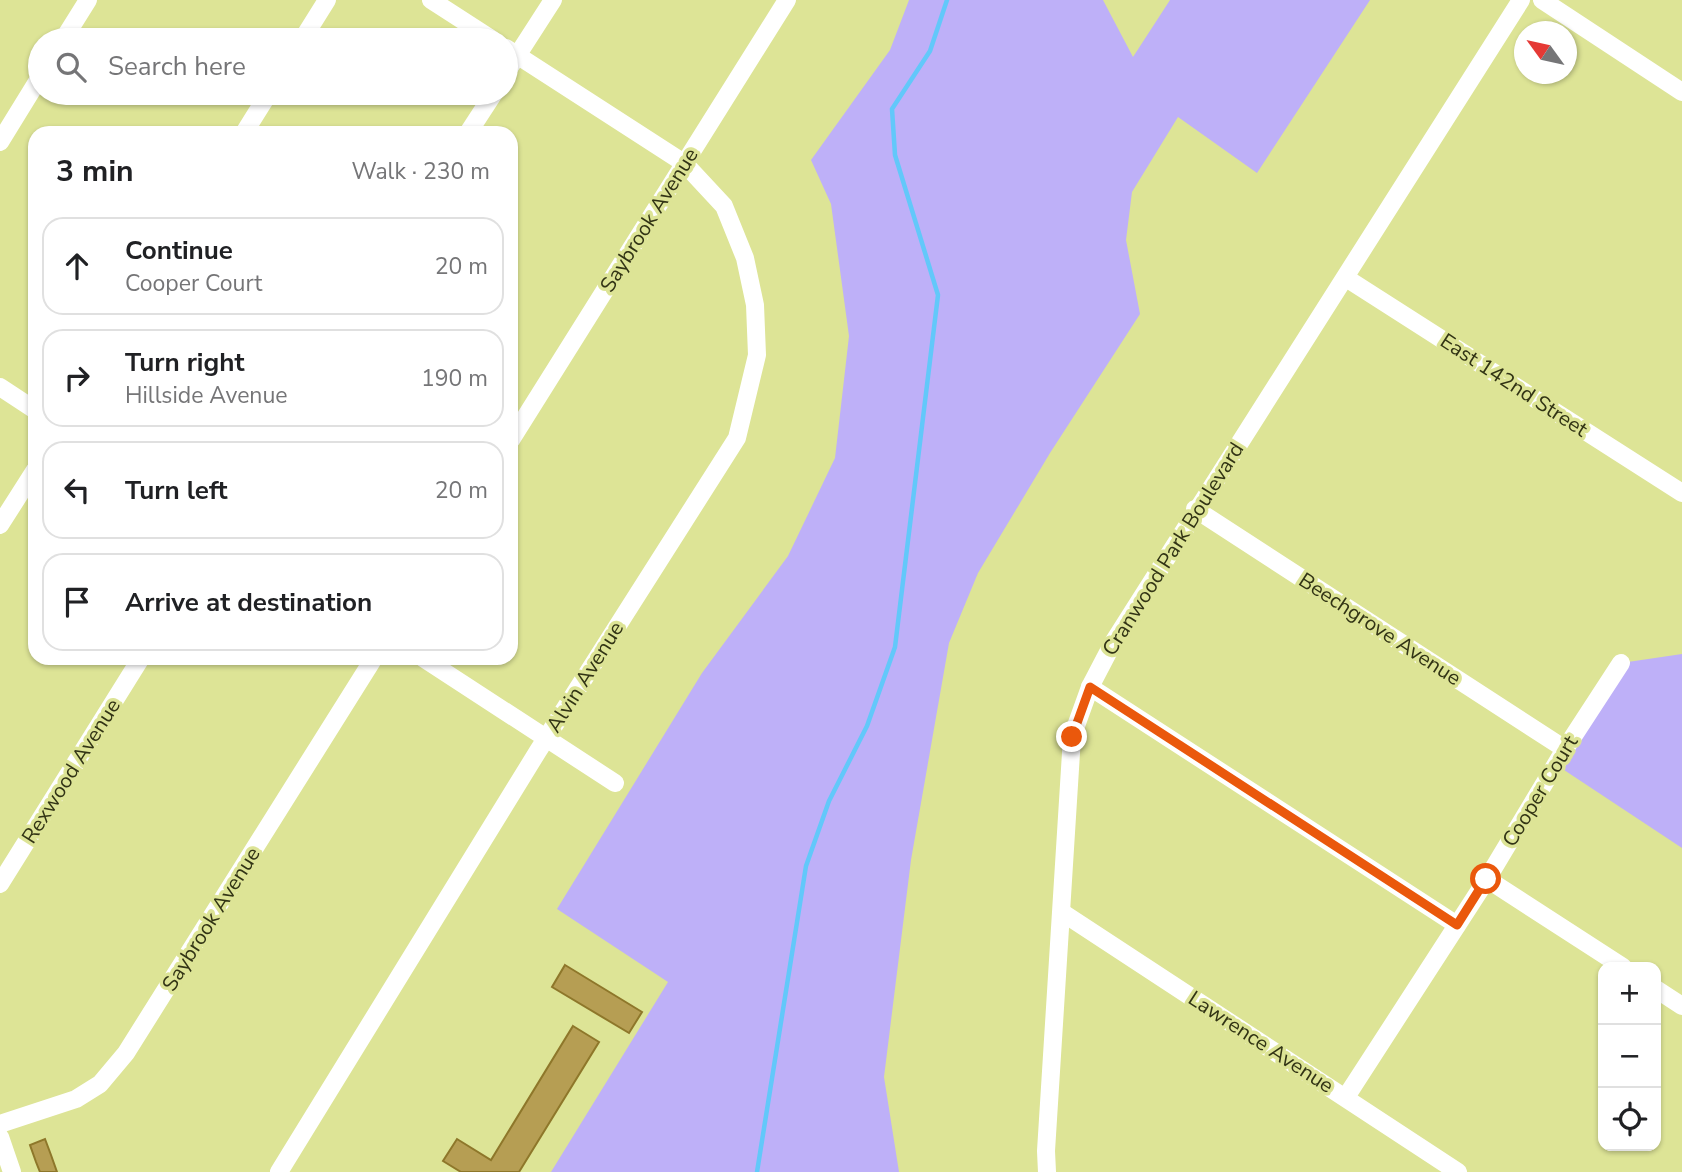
<!DOCTYPE html>
<html lang="en">
<head>
<meta charset="utf-8">
<style>
	body { margin:0; font-family:"Nunito Sans",sans-serif; background:#f2f2f2; color:#202124 }
	.controls { position:absolute; right:21px; bottom:21px; display:grid; overflow:hidden; border-radius:14px; box-shadow:0 2px 5px #0004 }
	.controls button { width:63px; height:63px; display:grid; place-items:center; padding:0; border:0; border-bottom:2px solid #e0e0e0; background:#fff; color:#202124; font:35px sans-serif }
	.compass { position:absolute; left:1514px; top:21px; width:63px; height:63px; border-radius:50%; background:#fff; box-shadow:0 2px 5px #0004; rotate:303deg }
	.stop { position:absolute; width:21px; height:21px; margin:-16px; border:5px solid #ea580c; border-radius:50%; background:#fff }
	.stop.end { background:#ea580c; border-color:#fff; box-shadow:0 2px 7px #0008 }
	.list { margin:0; padding:0; list-style:none }
	h2 { display:flex; justify-content:space-between; align-items:center; height:91px; margin:0; padding:0 28px; font-size:30px }
	h2 small { font-size:23px; font-weight:400; color:#757577 }
	.list li { display:grid; grid-template-columns:46px 1fr auto; gap:21px; align-items:center; box-sizing:border-box; height:98px; margin:0 14px 14px; padding:0 14px; border:2px solid #e0e0e0; border-radius:21px }
	.list b { display:block; font-size:26px; white-space:nowrap }
	.list p { margin:0; font-size:23px; white-space:nowrap; color:#757577 }
	.list em { font-size:23px; font-style:normal; color:#757577 }
	.icon { flex:none; width:38px; height:38px; fill:none; stroke:currentColor; stroke-width:2; stroke-linecap:round; stroke-linejoin:round }
	.map { position:relative; flex:none; width:1682px; height:1172px; overflow:hidden }
	.search { position:absolute; background:#fff; box-shadow:0 2px 5px #0004; left:28px; top:28px; width:490px; height:77px; display:flex; align-items:center; gap:18px; box-sizing:border-box; padding:0 24px; border-radius:38px; color:#757577; font-size:26px }
	.panel { position:absolute; background:#fff; box-shadow:0 2px 5px #0004; left:28px; top:126px; width:490px; height:539px; border-radius:21px }
	.map>svg:first-child { display:block }
	.green { fill:#beb0f8 }
	.lines { fill:none; stroke-linecap:round; stroke-linejoin:round }
	.stream { stroke:#62c8fa; stroke-width:4.5 }
	.building { fill:#b69e53; stroke:#8e772a; stroke-width:2 }
	.minor { stroke:#fff; stroke-width:18 }
	.route { stroke:#ea580c; stroke-width:9 }
	.labels { text-anchor:middle; stroke-width:7; stroke-linejoin:round; paint-order:stroke }
	.street-label { font-size:21px; fill:#323415; stroke:#dde496 }
</style>
</head>
<body>
<div class="map">
<svg width="1682" height="1172" viewBox="0 0 1682 1172">
	<rect width="100%" height="100%" fill="#dde496"/>
	<g class="green">
		<polygon points="909,0 1103,0 1133,57 1170,0 1370,0 1257,173 1178,117 1132,192 1126,240 1140,314 1050,453 978,573 949,643 911,860 884,1077 899,1172 551,1172 668,982 557,909 702,673 788,556 835,458 849,336 831,204 811,160 890,50"/>
		<polygon points="1682,654 1682,848 1555,764 1621,663"/>
	</g>
	<g class="lines">
		<polyline class="stream" points="757,1172 806,866 829,801 867,726 895,647 938,295 895,155 892,109 930,51 947,0"/>
	</g>
	<g class="building">
		<polygon points="565,965 642,1012 629,1033 552,987"/>
		<polygon points="573,1026 599,1042 519,1172 461,1172 443,1161 457,1139 491,1160"/>
		<polygon points="45,1139 51,1155 57,1172 40,1172 36,1162 30,1145"/>
	</g>
	<g class="lines">
		<g class="minor">
			<polyline points="431,0 493,40"/>
			<polyline points="1542,0 1682,92"/>
			<polyline points="63,40 88,0"/>
			<polyline points="302,40 327,0"/>
			<polyline points="506,73 553,0"/>
			<polyline points="244,133 269,93"/>
			<polyline points="468,133 494,93"/>
			<polyline points="0,142 40,77"/>
			<polyline points="1346,278 1682,493"/>
			<polyline points="0,387 35,410"/>
			<polyline points="511,440 787,0"/>
			<polyline points="1195,509 1565,749"/>
			<polyline points="0,525 35,470"/>
			<polyline points="423,658 615,783"/>
			<polyline points="1090,687 1457,925"/>
			<polyline points="1487,879 1623,967"/>
			<polyline points="0,884 141,658"/>
			<polyline points="1063,913 1458,1172"/>
			<polyline points="1656,989 1682,1006"/>
			<polyline points="1346,1097 1487,879 1565,749 1621,663"/>
			<polyline points="0,1124 76,1099 100,1084 126,1053 374,658"/>
			<polyline points="0,1137 12,1172"/>
			<polyline points="279,1172 538,751 737,438 757,355 755,305 745,258 724,206 684,163 506,48"/>
			<polyline points="1047,1172 1046,1151 1072,737 1090,687 1114,641 1521,0"/>
		</g>
	</g>
	<g class="lines">
		<polyline class="route" points="1072,737 1090,687 1457,925 1486,879"/>
	</g>
	<g class="labels">
		<g class="street-label">
			<text transform="translate(649 220) rotate(-58)" y="7">Saybrook Avenue</text>
			<text transform="translate(1514 385) rotate(33)" y="7">East 142nd Street</text>
			<text transform="translate(1173 549) rotate(-58)" y="7">Cranwood Park Boulevard</text>
			<text transform="translate(1380 629) rotate(33)" y="7">Beechgrove Avenue</text>
			<text transform="translate(585 677) rotate(-58)" y="7">Alvin Avenue</text>
			<text transform="translate(71 771) rotate(-58)" y="7">Rexwood Avenue</text>
			<text transform="translate(1540 791) rotate(-59)" y="7">Cooper Court</text>
			<text transform="translate(211 919) rotate(-58)" y="7">Saybrook Avenue</text>
			<text transform="translate(1261 1042) rotate(33)" y="7">Lawrence Avenue</text>
		</g>
	</g>
</svg>
<div class="controls">
<button>+</button>
<button>−</button>
<button><svg class="icon" aria-label="locate" viewBox="0 0 24 24"><circle cx="12" cy="12" r="6"/><path d="M12 2v4M12 18v4M2 12h4M18 12h4"/></svg></button>
</div>
<svg class="compass" viewBox="-18 -18 36 36"><path d="M0-13l5 13h-10z" fill="#e53935"/><path d="M0 13l5-13h-10z" fill="#757577"/></svg>
<div class="stop" style="left:1486px;top:879px"></div>
<div class="stop end" style="left:1072px;top:737px"></div>
<div class="search"><svg class="icon" aria-label="search" viewBox="0 0 24 24"><circle cx="10" cy="10" r="6"/><path d="M15 15l6 6"/></svg>Search here</div>
<section class="panel">
<h2>3 min<small>Walk · 230 m</small></h2>
<ul class="list">
<li><svg class="icon" aria-label="ahead" viewBox="0 0 24 24"><path d="M12 20V5M6 11l6-6 6 6"/></svg><div><b>Continue</b><p>Cooper Court</p></div><em>20 m</em></li>
<li><svg class="icon" aria-label="right" viewBox="0 0 24 24"><path d="M7 20v-9h11M14 6l5 5-5 5"/></svg><div><b>Turn right</b><p>Hillside Avenue</p></div><em>190 m</em></li>
<li><svg class="icon" aria-label="left" viewBox="0 0 24 24"><path d="M17 20v-9H6M10 6l-5 5 5 5"/></svg><div><b>Turn left</b></div><em>20 m</em></li>
<li><svg class="icon" aria-label="arrive" viewBox="0 0 24 24"><path d="M6 21V4h12l-3 4 3 4H6"/></svg><div><b>Arrive at destination</b></div></li>
</ul>
</section>
</div>
</body>
</html>
